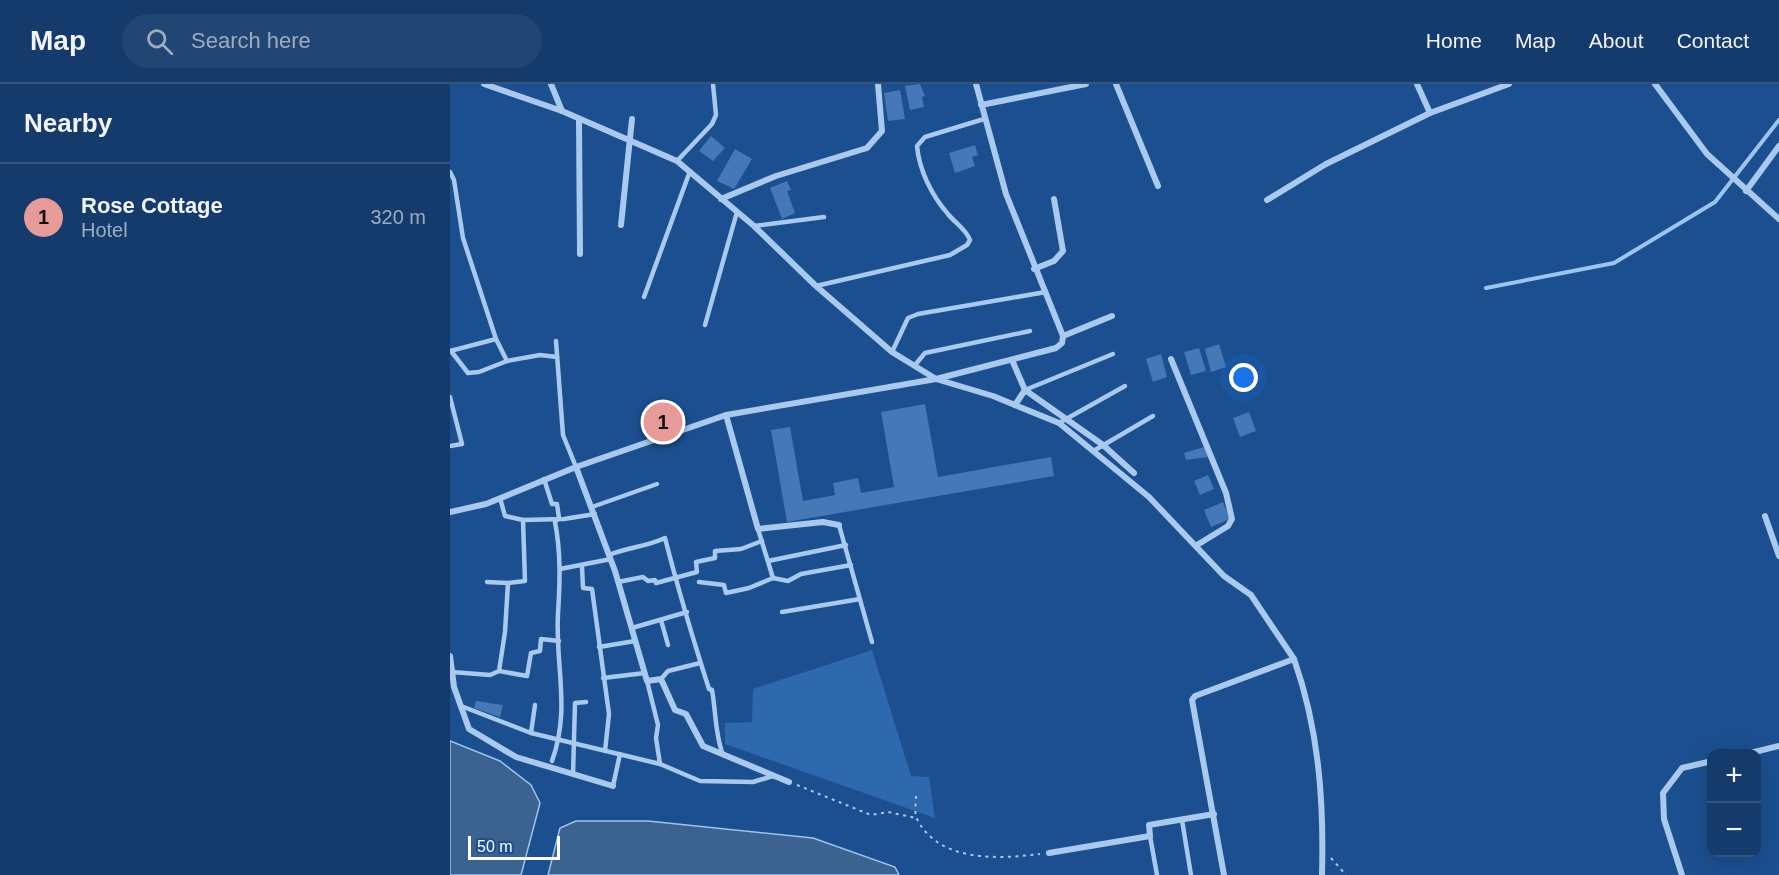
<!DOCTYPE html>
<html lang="en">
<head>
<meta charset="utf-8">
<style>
	body { margin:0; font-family:Helvetica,sans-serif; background:#214673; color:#f1f3f6 }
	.controls { position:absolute; right:18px; bottom:18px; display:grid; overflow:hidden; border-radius:12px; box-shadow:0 6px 24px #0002 }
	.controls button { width:54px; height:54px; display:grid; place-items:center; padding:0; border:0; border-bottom:2px solid #33557e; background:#143b6b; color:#f1f3f6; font:30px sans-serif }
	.scale { position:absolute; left:18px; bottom:15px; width:92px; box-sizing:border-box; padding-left:6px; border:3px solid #fff; border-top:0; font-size:16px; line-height:21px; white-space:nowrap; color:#fff; -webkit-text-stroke:4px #1b4f8f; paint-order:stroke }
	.you { position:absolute; left:794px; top:294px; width:21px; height:21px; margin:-15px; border:4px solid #fff; border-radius:50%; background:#1a73e8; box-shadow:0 0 0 9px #1a73e833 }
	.badge { display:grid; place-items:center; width:39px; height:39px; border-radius:50%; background:#e69b98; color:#111; font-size:20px; font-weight:700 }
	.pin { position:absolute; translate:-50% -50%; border:3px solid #fff; box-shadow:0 2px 6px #0006 }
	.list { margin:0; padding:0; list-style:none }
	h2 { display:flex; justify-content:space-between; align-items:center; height:78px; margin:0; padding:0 24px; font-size:26px }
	h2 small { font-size:20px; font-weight:400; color:#9dadc1 }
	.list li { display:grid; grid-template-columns:39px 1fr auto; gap:18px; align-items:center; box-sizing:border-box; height:108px; padding:0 24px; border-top:2px solid #33557e }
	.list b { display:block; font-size:22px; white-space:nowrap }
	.list p { margin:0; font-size:20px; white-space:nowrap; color:#9dadc1 }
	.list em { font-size:20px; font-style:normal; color:#9dadc1 }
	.icon { flex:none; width:33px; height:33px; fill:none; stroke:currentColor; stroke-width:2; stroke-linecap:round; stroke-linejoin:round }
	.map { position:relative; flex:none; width:1329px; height:791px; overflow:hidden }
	header { display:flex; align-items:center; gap:36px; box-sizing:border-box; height:84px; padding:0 30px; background:#143b6b; border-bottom:2px solid #33557e }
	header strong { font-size:28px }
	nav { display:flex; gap:33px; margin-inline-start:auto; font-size:21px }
	.search { width:420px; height:54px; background:#214673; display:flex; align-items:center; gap:15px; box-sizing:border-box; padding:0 21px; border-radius:33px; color:#9dadc1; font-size:22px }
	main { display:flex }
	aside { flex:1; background:#143b6b }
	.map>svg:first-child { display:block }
	.green { fill:#2e69ad }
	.water { fill:#3c6290; stroke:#9cc4f0; stroke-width:1.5 }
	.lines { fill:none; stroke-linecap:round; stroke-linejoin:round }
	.stream { stroke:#9cc4f0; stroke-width:4 }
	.building { fill:#4478b7 }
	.path { stroke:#a9c9ee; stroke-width:2; stroke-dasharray:3 4.5; stroke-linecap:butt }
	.service { stroke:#a9c9ee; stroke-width:4.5 }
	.minor { stroke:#a9c9ee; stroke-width:6 }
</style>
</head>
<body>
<header>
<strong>Map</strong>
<div class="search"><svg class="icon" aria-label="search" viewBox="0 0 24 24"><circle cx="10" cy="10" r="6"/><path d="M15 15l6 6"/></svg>Search here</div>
<nav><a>Home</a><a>Map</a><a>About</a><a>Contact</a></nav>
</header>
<main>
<aside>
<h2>Nearby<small></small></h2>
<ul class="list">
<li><span class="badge">1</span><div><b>Rose Cottage</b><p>Hotel</p></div><em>320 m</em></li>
</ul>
</aside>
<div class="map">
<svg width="1329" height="791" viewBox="0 0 1329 791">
	<rect width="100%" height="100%" fill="#1b4f8f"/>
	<polygon class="green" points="422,566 461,692 479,693 485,734 275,660 275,639 302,638 303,605"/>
	<g class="water">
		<polygon points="0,657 50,677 81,701 90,719 71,791 0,791"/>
		<polygon points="126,737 198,737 363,754 445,783 449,791 98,791 110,744"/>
	</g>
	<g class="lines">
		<polyline class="stream" points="1036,204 1164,179 1265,118 1329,36"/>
	</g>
	<g class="building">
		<polygon points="470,0 475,12 472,13 474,23 460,26 455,2"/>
		<polygon points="450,6 455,35 438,37 434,9"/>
		<polygon points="261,52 275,64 263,77 249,67"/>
		<polygon points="525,61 528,71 522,73 525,82 505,89 499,69"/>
		<polygon points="285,65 302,75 284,105 267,97"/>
		<polygon points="337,97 341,106 337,107 345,129 332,135 320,104"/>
		<polygon points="769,260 776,283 761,288 755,265"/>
		<polygon points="749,264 756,287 741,291 734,268"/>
		<polygon points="711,270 717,293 703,298 696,275"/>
		<polygon points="475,320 488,393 601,373 604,392 337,438 321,346 340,343 353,417 385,411 383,399 408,394 411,409 444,403 431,328"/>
		<polygon points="799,328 806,347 790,353 783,334"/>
		<polygon points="754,363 758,373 736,376 734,369"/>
		<polygon points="758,391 764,405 750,411 744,397"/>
		<polygon points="773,418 780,435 761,443 754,426"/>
		<polygon points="26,617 53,621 50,633 24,624"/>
	</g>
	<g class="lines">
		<g class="path">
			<polyline points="347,701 421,731 438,728 466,734"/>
			<path d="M 466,712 C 466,719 464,730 467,735 C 489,779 550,775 590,770"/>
			<polyline points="881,774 896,791"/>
		</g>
		<g class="service">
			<polyline points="227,77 262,40 266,31 263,0"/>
			<polyline points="0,88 4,96 13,154 46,255 0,267"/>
			<polyline points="304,142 374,133"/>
			<path d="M 366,202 L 500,171 L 517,161 L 520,156 C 516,145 505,139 498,130 C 482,112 469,86 467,62 L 475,53 L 534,35"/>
			<polyline points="194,213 240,87"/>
			<polyline points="255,241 287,128"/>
			<polyline points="46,255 57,277 90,271 107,273"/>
			<polyline points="106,257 113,351 126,383"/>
			<polyline points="1,267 18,289 29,288 57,277"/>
			<polyline points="442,268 458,234 468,230 596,208"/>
			<polyline points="465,281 475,269 580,247"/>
			<polyline points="575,306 663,270"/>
			<polyline points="0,313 12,360 0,362"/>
			<polyline points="609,339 675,302"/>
			<polyline points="645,366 703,332"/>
			<path d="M 94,395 L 102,420 L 107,420 L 109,434 L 105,438 C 111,469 110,498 108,530 C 105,583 121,624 102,677"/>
			<polyline points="50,414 55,432 73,436 75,497 58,499"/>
			<polyline points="142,423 207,400"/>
			<polyline points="73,436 114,435 145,430"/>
			<polyline points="389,441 422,558"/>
			<polyline points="308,445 323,494"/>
			<path d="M 159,471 C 178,463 196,463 215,454 C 228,505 243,555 259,605 L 262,606 C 266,628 265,651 273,671"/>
			<polyline points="318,477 396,461"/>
			<polyline points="132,483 133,504 142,505 159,630 155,667"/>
			<polyline points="110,485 161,475"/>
			<polyline points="168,498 193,493 198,497 205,496 206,499 247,488 246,478 265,474 265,467 291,465 312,457"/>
			<polyline points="249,498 274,501 276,509 299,504 323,494 338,497 351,490 401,481"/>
			<polyline points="332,528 410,515"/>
			<polyline points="211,536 218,561"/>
			<polyline points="182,544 237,528"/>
			<polyline points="149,563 185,557"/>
			<polyline points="49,587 77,592 81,569 90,567 91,555 109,557"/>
			<polyline points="2,588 40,591 49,587 55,548 58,499 37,498"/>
			<polyline points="153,594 195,589"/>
			<polyline points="211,595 218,587 250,579"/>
			<polyline points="197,597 208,641 206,654 210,680"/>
			<polyline points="11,622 81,649 210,680 250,697 303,698 323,692"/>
			<polyline points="81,649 85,621"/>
			<polyline points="123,691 125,619 136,618"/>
			<polyline points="163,702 170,670"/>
			<polyline points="732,736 741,791"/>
			<polyline points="700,752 707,791"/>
		</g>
		<g class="minor">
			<polyline points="34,0 112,27 227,77 304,142 366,202 442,268 486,295 543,312 609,339 699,413 774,492 801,511 844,575 745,612 742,616 774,791"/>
			<polyline points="101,0 112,27"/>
			<polyline points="666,0 708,102"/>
			<polyline points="967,0 980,29 1059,0"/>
			<polyline points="1205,0 1257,70 1329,135"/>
			<polyline points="531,21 636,0"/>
			<polyline points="129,36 130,170"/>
			<polyline points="1296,107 1329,62"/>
			<polyline points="271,115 326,92 417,64 432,47 428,0"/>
			<polyline points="817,116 876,80 980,29"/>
			<polyline points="171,141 182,35"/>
			<polyline points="584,185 604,177 613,167 604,115"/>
			<polyline points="613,252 662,232"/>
			<polyline points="721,275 776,409 782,435 778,442 747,461"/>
			<polyline points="562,276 575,306"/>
			<polyline points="565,321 575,306 653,361 684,389"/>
			<polyline points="276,331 308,445 373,438 389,441"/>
			<polyline points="126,383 165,487 197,597 211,595 225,626 236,630 253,662 339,698"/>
			<polyline points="0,428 36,420 126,383 276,331 486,295 606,264 612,259 613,252 556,110 526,0"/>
			<polyline points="1315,432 1329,472"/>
			<polyline points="0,572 4,603 19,645 66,673 163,702"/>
			<path d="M 844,575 C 869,646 874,717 872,791"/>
			<polyline points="1296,670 1329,662"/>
			<polyline points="599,769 700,752 699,741 764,730"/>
			<polyline points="1232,791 1214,735 1213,709 1232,684 1262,677"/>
		</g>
	</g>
</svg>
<div class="controls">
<button>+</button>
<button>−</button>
</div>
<div class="scale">50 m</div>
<div class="you"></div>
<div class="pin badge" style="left:213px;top:338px">1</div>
</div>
</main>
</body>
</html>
